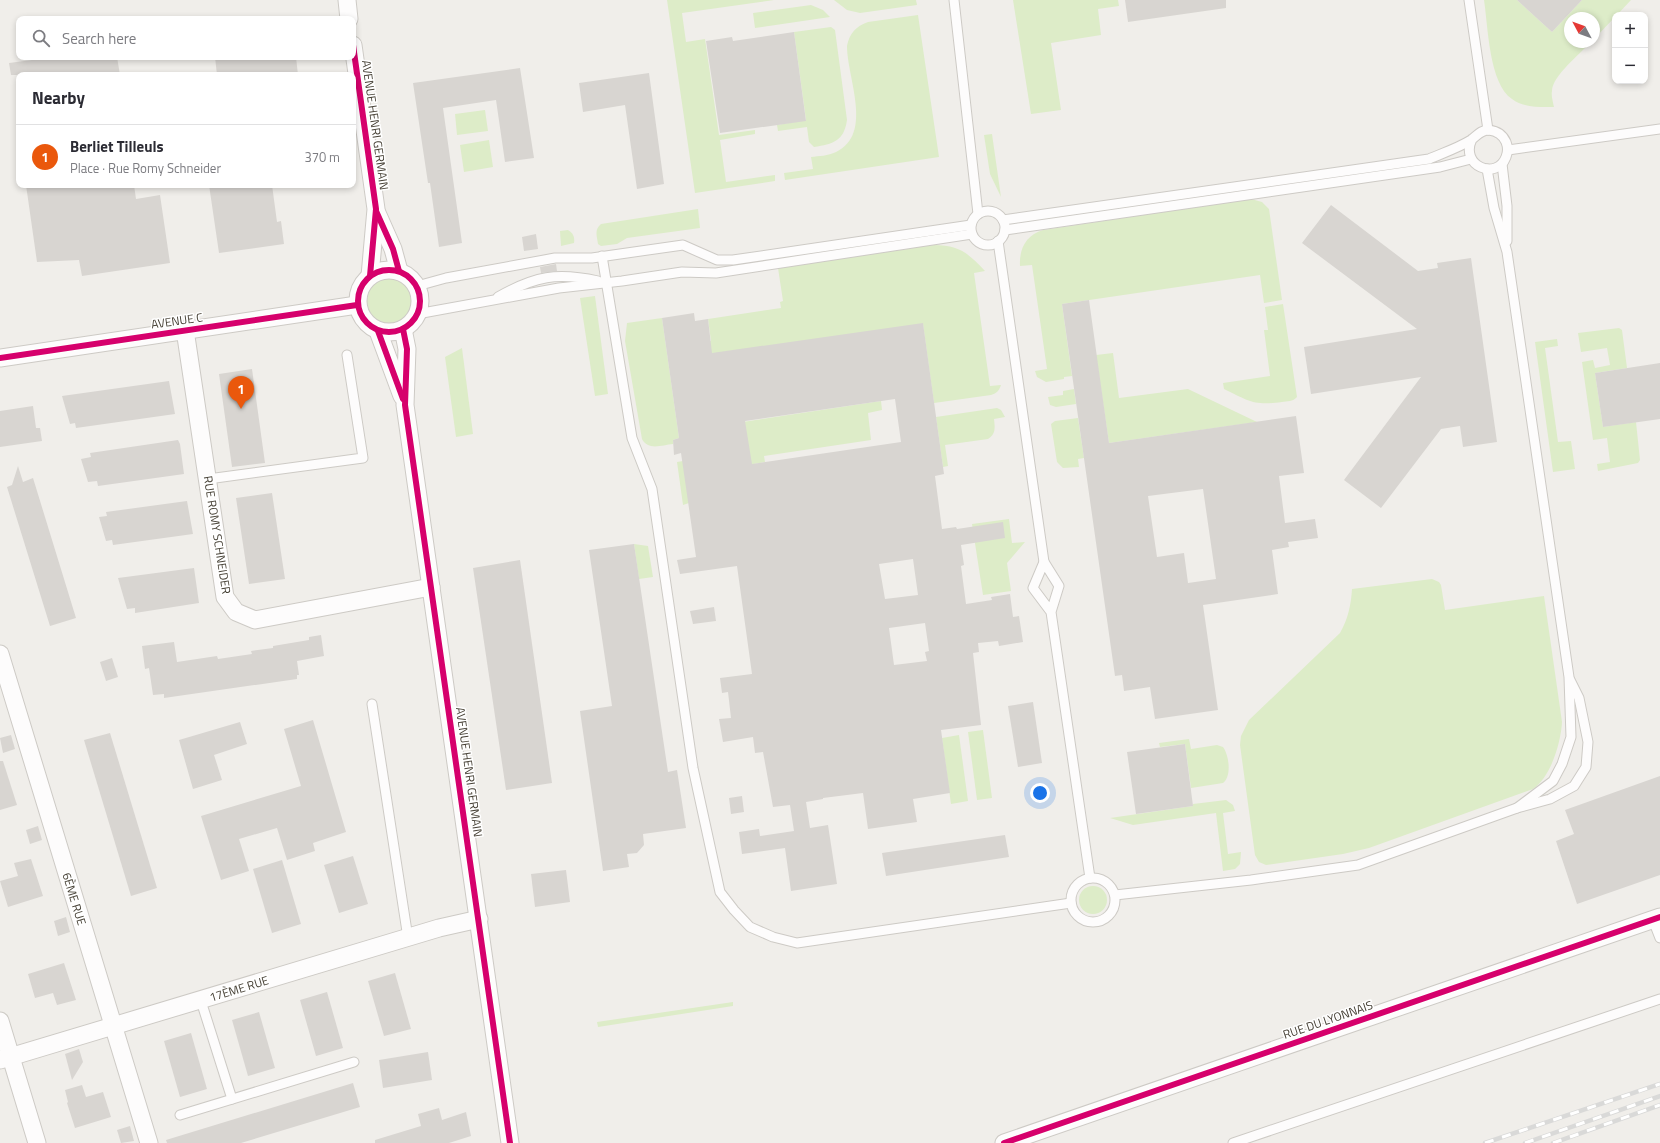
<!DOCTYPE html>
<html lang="en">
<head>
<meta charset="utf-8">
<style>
	body { margin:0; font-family:"Titillium Web",sans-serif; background:#f7f7f7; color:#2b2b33 }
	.controls { position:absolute; right:12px; top:12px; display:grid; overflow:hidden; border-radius:8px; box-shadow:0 2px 6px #0003 }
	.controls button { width:36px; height:36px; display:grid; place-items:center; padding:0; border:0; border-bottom:1px solid #e1e1e2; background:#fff; color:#2b2b33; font:20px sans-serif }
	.compass { position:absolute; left:1564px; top:12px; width:36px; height:36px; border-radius:50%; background:#fff; box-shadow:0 2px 6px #0003; rotate:311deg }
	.you { position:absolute; left:1040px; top:793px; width:14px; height:14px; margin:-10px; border:3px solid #fff; border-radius:50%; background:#1a73e8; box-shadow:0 0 0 6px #1a73e833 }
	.badge { display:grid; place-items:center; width:26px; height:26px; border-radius:50%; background:#ea580c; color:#fff; font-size:13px; font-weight:700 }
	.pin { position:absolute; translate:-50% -33px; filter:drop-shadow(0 1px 2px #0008) }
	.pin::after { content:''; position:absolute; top:21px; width:14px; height:12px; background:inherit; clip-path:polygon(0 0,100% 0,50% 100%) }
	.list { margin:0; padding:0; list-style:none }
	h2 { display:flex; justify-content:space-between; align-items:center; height:52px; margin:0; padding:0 16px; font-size:17px }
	h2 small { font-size:13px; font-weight:400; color:#7c7c81 }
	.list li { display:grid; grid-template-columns:26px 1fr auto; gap:12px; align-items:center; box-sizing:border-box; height:64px; padding:0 16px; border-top:1px solid #e1e1e2 }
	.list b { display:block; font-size:15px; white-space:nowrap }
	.list p { margin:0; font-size:13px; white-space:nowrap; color:#7c7c81 }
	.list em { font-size:13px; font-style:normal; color:#7c7c81 }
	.icon { flex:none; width:22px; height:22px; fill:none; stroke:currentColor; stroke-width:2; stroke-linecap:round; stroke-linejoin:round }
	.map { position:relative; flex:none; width:1660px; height:1143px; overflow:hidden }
	.search { position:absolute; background:#fff; box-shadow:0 2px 6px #0003; left:16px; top:16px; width:340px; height:44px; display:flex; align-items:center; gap:10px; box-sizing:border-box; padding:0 14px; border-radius:8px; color:#7c7c81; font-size:15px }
	.panel { position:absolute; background:#fff; box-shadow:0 2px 6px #0003; left:16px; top:72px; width:340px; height:116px; border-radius:8px }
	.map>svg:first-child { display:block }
	.green { fill:#ddecc8 }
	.building { fill:#d8d5d1; fill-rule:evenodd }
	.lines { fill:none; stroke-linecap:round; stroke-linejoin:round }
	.service-casing { stroke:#cdcac5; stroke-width:11 }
	.minor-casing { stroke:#cdcac5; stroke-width:19 }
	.service { stroke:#fdfcfc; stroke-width:9 }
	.minor { stroke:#fdfcfc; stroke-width:17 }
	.rail-casing { stroke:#d9d9d8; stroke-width:4.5 }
	.rail { stroke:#fff; stroke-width:3; stroke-dasharray:9; stroke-linecap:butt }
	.cycleway-casing { stroke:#fff; stroke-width:8 }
	.cycleway { stroke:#d6006c; stroke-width:6 }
	.labels { text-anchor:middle; stroke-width:3; stroke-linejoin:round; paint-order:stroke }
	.street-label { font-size:12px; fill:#464035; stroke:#fff }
</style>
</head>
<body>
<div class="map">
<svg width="1660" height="1143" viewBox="0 0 1660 1143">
	<rect width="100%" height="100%" fill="#f0eeea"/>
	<g class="green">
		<polygon points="667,0 774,0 682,13 686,42 705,39 719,135 755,130 755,134 720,140 726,182 775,175 775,181 695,193"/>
		<polygon points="834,0 916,0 917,5 860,13 847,10"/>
		<polygon points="1013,0 1118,0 1119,6 1098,9 1101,35 1051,43 1061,110 1031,114"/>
		<path d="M 1484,0 L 1517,0 L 1552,32 L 1582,0 L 1631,0 L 1617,15 L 1615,15 L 1615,17 L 1594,39 L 1594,18 L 1570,18 L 1570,42 L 1591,42 C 1581,53 1552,76 1552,91 C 1551,96 1553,102 1554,107 C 1540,107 1524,108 1512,99 C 1489,84 1488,26 1484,0 Z"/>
		<polygon points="811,5 823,10 830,17 755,28 753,13"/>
		<path d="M 918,15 L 939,157 L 785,180 L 784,173 L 813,169 L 811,157 C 819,156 828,156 836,152 C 874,134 847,78 847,46 C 849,34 856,26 868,22 Z"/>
		<path d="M 831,27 L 835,30 L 847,120 C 844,141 833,144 814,147 L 809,142 L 807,127 L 778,131 L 777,125 L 806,120 L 794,32 Z"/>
		<polygon points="485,110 488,131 457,135 455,114"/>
		<polygon points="992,134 1001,197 990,174 984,135"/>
		<polygon points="489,140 493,167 464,172 460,145"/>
		<path d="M 1251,199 L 1262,202 L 1269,209 L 1282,300 L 1264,303 L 1260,275 L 1062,304 L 1072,376 L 1064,377 L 1064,379 L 1046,382 L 1037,377 L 1035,371 L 1047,369 L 1032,265 L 1020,266 C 1019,249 1026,235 1043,230 Z"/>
		<path d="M 698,209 L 700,228 L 627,238 L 617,244 L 601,246 L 598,244 C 597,236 594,230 601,224 Z"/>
		<path d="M 568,230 C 573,233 575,237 574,243 L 561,246 L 560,231 Z"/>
		<path d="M 934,245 C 959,245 968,253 985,271 L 974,273 L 990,386 L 1001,385 C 999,391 997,393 991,395 L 934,403 L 923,324 L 696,356 L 694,343 L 711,341 L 708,319 L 781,308 L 780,302 L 783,301 L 778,268 Z"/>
		<circle cx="390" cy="301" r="23"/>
		<polygon points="595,296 608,394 595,396 580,298"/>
		<path d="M 1283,304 L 1297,397 C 1293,402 1287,401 1282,402 C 1254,406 1249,401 1224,389 L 1223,383 L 1270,376 L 1264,330 L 1268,330 L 1265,307 Z"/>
		<path d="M 662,318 L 679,438 L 673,440 L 673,444 C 662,445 648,451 642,439 L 625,341 L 627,323 Z"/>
		<polygon points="1619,328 1622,330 1627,368 1595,373 1603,427 1636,422 1640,460 1638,463 1598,471 1597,464 1610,462 1607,438 1593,440 1582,362 1593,360 1595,368 1610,365 1607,348 1581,352 1578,333"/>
		<polygon points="1557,339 1558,346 1545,348 1558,442 1571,441 1575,469 1553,472 1535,342"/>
		<polygon points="462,348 473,434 456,437 445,357"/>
		<polygon points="1113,353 1119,398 1188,389 1257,422 1109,443 1096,355"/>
		<polygon points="1074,389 1076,404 1056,407 1050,405 1048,397 1063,395 1063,391"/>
		<polygon points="881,401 882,410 868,413 871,440 764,456 765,462 729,468 723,425"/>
		<path d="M 997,408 L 1001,410 L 1005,417 L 994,419 C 995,428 996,434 988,439 L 945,445 L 948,466 L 943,467 L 936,417 Z"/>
		<polygon points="1078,418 1084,458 1078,459 1079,467 1063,468 1057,462 1051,424 1055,421"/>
		<polygon points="683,461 689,503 683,505 677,462"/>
		<polygon points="1009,519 1012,543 1025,542 1007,563 1011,591 983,595 972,524"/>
		<polygon points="634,544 648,546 653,577 639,579"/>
		<path d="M 1432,579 L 1439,582 L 1441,585 L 1445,610 L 1544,596 L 1562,722 C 1561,742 1551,777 1533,789 L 1369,848 L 1343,854 L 1266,865 L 1259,862 L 1255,855 L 1240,745 L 1241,736 L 1249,720 L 1340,633 C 1348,619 1351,605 1352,589 Z"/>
		<polygon points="983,730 992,798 977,800 968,732"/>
		<polygon points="959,735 968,801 951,804 942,738"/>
		<path d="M 1189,739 L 1191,749 L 1217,745 L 1223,747 C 1229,755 1232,776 1223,783 L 1191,788 L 1185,744 L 1160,747 L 1159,743 Z"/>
		<polygon points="1226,800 1233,805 1235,811 1223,813 1228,854 1241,852 1240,864 1235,869 1223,871 1216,813 1133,825 1110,818 1193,806 1193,804"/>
		<circle cx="1093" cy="900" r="14"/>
		<polygon points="733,1002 733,1006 598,1027 597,1022"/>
	</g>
	<g class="building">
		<polygon points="1125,0 1226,0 1226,8 1128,22"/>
		<polygon points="1517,0 1582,0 1552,32"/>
		<polygon points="794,32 806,121 720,133 706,41 732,37 733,41"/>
		<polygon points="55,57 117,57 120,75 11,75 9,63"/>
		<polygon points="215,57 296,57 298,75 217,75"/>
		<polygon points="520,68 534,158 505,162 496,100 443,108 462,243 439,247 430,183 428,183 413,83"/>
		<polygon points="649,73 664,184 637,189 625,105 583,112 579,83"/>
		<polygon points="26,185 134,185 136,199 160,195 170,263 82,276 79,260 37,262"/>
		<polygon points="209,185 272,185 277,222 281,221 284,244 219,253"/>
		<polygon points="1331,205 1418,271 1438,268 1437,263 1471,258 1497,442 1463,447 1460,426 1441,429 1381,508 1344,480 1421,377 1311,394 1304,347 1417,329 1302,243"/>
		<polygon points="536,234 538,249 524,251 522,237"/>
		<polygon points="556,264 557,271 541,273 540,267"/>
		<path d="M 1089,300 L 1109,443 L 1296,416 L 1304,473 L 1279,476 L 1285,523 L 1315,519 L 1318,538 L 1288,542 L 1289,547 L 1272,550 L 1278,594 L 1203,605 L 1218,710 L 1155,719 L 1150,687 L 1124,691 L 1122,675 L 1115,676 L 1062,304 ZM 1203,489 L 1216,579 L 1188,583 L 1184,553 L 1157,557 L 1148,496 Z"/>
		<path d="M 694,313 L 695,321 L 708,319 L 712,353 L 923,323 L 944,474 L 935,476 L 942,529 L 956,527 L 957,529 L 1003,522 L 1005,538 L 961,545 L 964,565 L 961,566 L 966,604 L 992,600 L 991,597 L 1010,594 L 1013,617 L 1019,616 L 1023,642 L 999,646 L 998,641 L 978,643 L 979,652 L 973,653 L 981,725 L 941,730 L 950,793 L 913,799 L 917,822 L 868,829 L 863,793 L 823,798 L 823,799 L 806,802 L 810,828 L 828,825 L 837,884 L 791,891 L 785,848 L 742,854 L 739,832 L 759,829 L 760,836 L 794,831 L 790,805 L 773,807 L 763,752 L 755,753 L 753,737 L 723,742 L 719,719 L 731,718 L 728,692 L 722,693 L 720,678 L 752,674 L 737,566 L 680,574 L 677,560 L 696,557 L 681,453 L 674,455 L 673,440 L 679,438 L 662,318 ZM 895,399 L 901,442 L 752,464 L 745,421 ZM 913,559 L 918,595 L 885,599 L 879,564 ZM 925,623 L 929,651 L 925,652 L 927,661 L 894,665 L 889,628 Z"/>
		<polygon points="1660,363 1660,419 1603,427 1595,373"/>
		<polygon points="252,369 265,463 232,467 219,374"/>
		<polygon points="169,381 175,414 76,428 75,423 70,424 62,396"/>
		<polygon points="33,406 36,428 40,428 42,441 0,447 0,411"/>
		<polygon points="178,440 180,444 184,474 98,486 97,481 88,482 81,459 91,457 90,453"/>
		<polygon points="18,466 23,482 33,478 76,618 50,626 7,487 12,485"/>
		<polygon points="272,493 285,579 249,584 236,498"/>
		<polygon points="187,501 193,534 113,545 112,540 106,541 99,517 107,516 106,512"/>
		<polygon points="634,544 668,772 677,770 686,828 643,834 644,845 637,853 627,854 629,867 603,871 580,711 612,706 589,550"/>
		<polygon points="520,560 552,783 506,790 473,568"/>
		<polygon points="194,568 199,603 135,613 135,608 127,609 118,578"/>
		<polygon points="714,607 716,621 693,624 690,611"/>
		<polygon points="321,635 324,656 297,661 299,675 297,675 297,679 164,698 164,694 153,695 149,668 145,669 142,646 174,642 177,662 217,656 218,659 252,654 251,651 273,648 273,646 309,640 309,637"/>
		<polygon points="112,658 118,677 106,681 100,662"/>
		<polygon points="1033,702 1042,763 1018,767 1008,706"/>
		<polygon points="313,720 346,832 313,843 315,851 287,860 277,828 239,839 249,871 221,880 201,816 301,786 284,729"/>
		<polygon points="240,722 247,744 214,755 222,780 193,789 179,740"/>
		<polygon points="110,733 157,888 131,896 84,740"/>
		<polygon points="11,735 15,749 3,753 0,738"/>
		<polygon points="1185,744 1193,806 1136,814 1127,752"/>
		<polygon points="0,761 3,761 17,805 0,810"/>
		<polygon points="1660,776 1660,875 1577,904 1556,841 1574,834 1565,810"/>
		<polygon points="742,796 744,812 731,814 729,798"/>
		<polygon points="38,826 42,840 30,844 26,830"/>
		<polygon points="1005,835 1009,857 886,876 882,853"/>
		<polygon points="353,856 368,904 339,913 324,865"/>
		<polygon points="31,859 43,896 8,907 0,881 18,876 14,863"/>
		<polygon points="282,860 301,924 272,933 253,869"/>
		<polygon points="566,870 570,902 535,907 531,874"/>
		<polygon points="66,917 70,932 58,936 54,921"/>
		<polygon points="64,963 76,1000 57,1005 53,993 35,998 28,974"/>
		<polygon points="395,973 411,1029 384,1036 368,981"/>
		<polygon points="327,992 343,1048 316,1056 300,1000"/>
		<polygon points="259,1012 275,1068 248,1076 232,1020"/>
		<polygon points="191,1033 207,1089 180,1097 164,1041"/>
		<polygon points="79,1049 83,1062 72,1080 65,1054"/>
		<polygon points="428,1052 432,1080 383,1088 379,1060"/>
		<polygon points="353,1083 360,1107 241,1143 167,1143 166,1140"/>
		<polygon points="82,1085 86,1097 103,1092 111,1117 75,1128 67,1103 68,1102 65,1090"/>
		<polygon points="439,1108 442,1120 466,1112 471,1136 449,1143 375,1143 375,1140 421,1126 418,1114"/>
		<polygon points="130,1126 134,1141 121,1143 117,1130"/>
	</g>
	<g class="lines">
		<g class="service-casing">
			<g id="service">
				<polyline points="954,0 978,214"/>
				<polyline points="1469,0 1488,130"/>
				<polyline points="1508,150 1660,129"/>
				<polyline points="1502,164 1507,206 1507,241"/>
				<polyline points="1487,169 1494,208 1507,252 1569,677 1571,737 1562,764 1553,781 1517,808"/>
				<circle cx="988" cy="228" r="17"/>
				<path d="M 1003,220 L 1429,159 C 1443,153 1458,148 1471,140 C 1477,136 1480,130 1489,130 C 1497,131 1503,135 1506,142 C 1508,147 1508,152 1506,157 C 1497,181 1459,166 1472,139"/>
				<polyline points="1005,230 1440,167 1471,159"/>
				<polyline points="998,241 1044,562"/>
				<polyline points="602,256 632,438 652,489 693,768 720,892 734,910 750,927 773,937 797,943 1071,903"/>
				<polyline points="417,286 446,278 555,258 592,258 683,245 717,260 733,260 971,225"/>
				<path d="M 498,297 C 535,276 557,272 598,281"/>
				<polyline points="417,314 559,288 622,281 682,272 716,273 972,234"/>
				<polyline points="208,479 363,458 347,355"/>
				<polyline points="1051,612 1033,588 1044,562 1059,586 1051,612 1090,878"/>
				<polyline points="372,704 408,938"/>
				<circle cx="1093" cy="900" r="22"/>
				<polyline points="1115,895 1251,880 1358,865 1517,808 1550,799 1574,786 1586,767 1588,742 1579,698 1570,680"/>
				<polyline points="1653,920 1660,938"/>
				<polyline points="201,1001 232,1099"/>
				<polyline points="180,1115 354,1062"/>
				<polyline points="1233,1143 1660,999"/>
			</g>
		</g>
		<g class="minor-casing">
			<g id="minor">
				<polyline points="347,0 349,19"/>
				<polyline points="353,45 376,209 370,276"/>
				<polyline points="377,213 393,249 399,271"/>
				<circle cx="389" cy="301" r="31"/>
				<polyline points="403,329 407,349 405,405 510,1143"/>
				<polyline points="185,330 225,597 236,612 255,620 431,587"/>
				<polyline points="378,331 402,396"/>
				<polyline points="0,358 357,305"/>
				<polyline points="0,654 149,1143"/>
				<polyline points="0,1021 37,1143"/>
				<polyline points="0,1060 439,928 479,919"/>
				<polyline points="1004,1143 1660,917"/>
			</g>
		</g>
		<use href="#service" class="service"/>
		<use href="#minor" class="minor"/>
		<g class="rail-casing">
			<g id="rail">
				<polyline points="1485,1143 1660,1084"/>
				<polyline points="1525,1143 1660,1096"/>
				<polyline points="1553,1143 1660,1105"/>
			</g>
		</g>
		<use href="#rail" class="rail"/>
		<g class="cycleway-casing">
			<g id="cycleway">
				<polyline points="353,45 376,209 370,276"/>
				<polyline points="376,211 393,249 399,271"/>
				<circle cx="389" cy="301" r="31"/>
				<polyline points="403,329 407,349 405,405 510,1143"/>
				<polyline points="378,331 403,399"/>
				<polyline points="0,358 357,305"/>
				<polyline points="1004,1143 1660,917"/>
			</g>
		</g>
		<use href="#cycleway" class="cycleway"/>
	</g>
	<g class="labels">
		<g class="street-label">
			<text transform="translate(375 125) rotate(82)" y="4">AVENUE HENRI GERMAIN</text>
			<text transform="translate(177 321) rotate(-8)" y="4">AVENUE C</text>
			<text transform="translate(217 535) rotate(81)" y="4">RUE ROMY SCHNEIDER</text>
			<text transform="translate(469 772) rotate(82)" y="4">AVENUE HENRI GERMAIN</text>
			<text transform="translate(74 899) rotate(73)" y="4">6ÈME RUE</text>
			<text transform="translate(239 989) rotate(-17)" y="4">17ÈME RUE</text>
			<text transform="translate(1328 1020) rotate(-19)" y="4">RUE DU LYONNAIS</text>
		</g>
	</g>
</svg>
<div class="controls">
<button>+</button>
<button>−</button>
</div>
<svg class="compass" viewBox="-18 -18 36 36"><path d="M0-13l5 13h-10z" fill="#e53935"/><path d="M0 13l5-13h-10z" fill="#7c7c81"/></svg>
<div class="you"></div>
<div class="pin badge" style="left:241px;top:409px">1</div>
<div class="search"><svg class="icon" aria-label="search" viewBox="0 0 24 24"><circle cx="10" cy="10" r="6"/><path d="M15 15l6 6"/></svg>Search here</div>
<section class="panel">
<h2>Nearby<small></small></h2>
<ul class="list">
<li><span class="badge">1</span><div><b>Berliet Tilleuls</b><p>Place · Rue Romy Schneider</p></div><em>370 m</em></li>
</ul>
</section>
</div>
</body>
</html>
